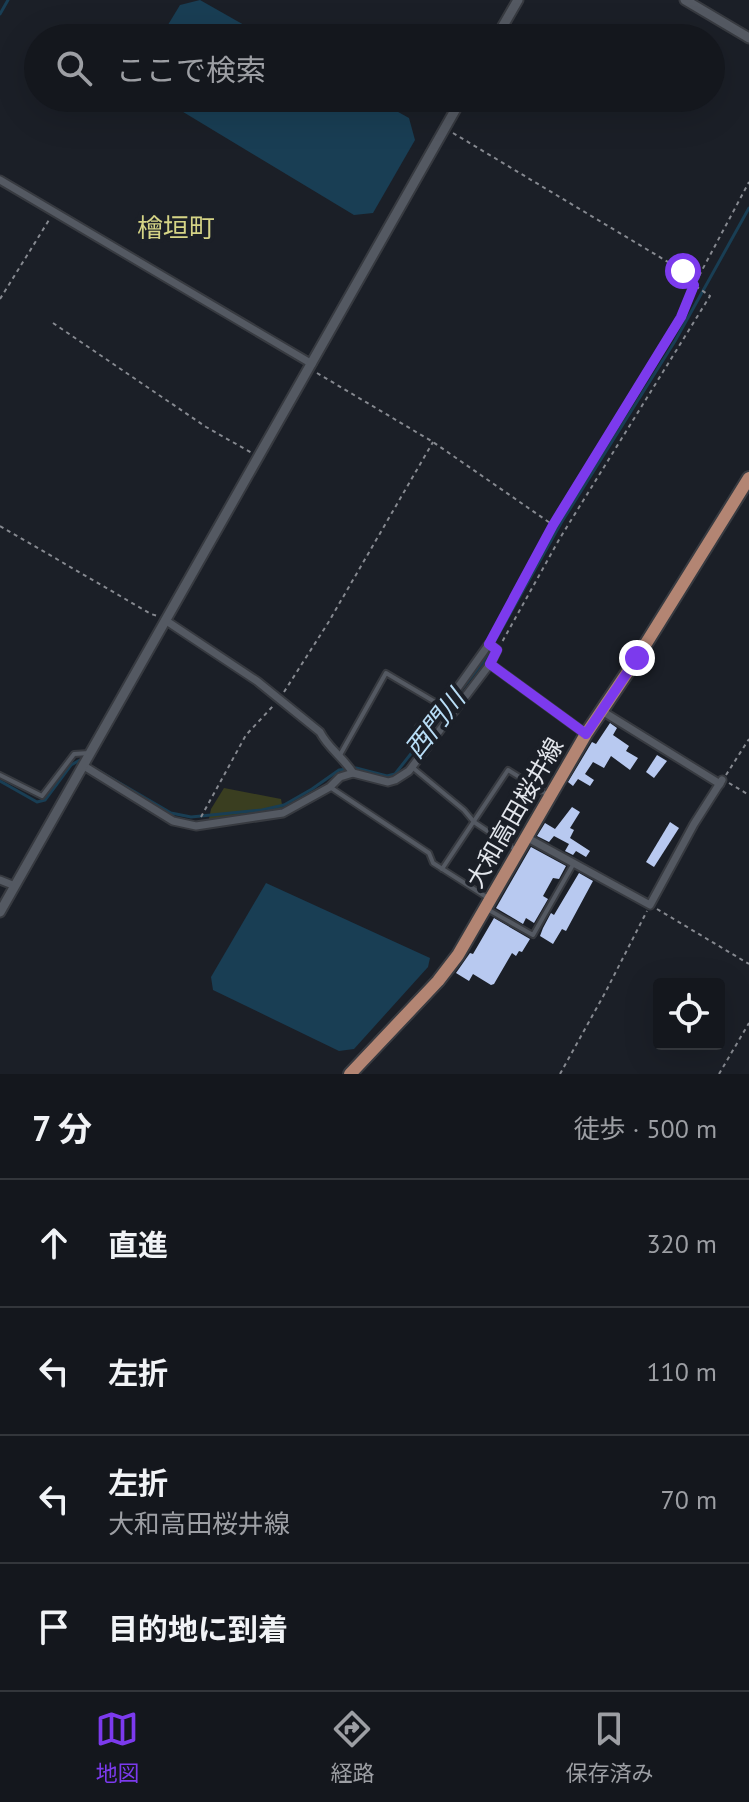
<!DOCTYPE html>
<html lang="ja">
<head>
<meta charset="utf-8">
<style>
	body { margin:0; font-family:"PT Sans","Noto Sans JP",sans-serif; background:#1d2026; color:#f1f3f6 }
	.controls { position:absolute; right:24px; bottom:24px; display:grid; overflow:hidden; border-radius:8px; box-shadow:0 8px 32px #0002 }
	.controls button { width:72px; height:72px; display:grid; place-items:center; padding:0; border:0; border-bottom:2px solid #33363b; background:#14171d; color:#f1f3f6; font:40px sans-serif }
	.stop { position:absolute; width:24px; height:24px; margin:-18px; border:6px solid #7c3aed; border-radius:50%; background:#fff }
	.stop.end { background:#7c3aed; border-color:#fff; box-shadow:0 2px 8px #0008 }
	.list { margin:0; padding:0; list-style:none }
	h2 { display:flex; justify-content:space-between; align-items:center; height:104px; margin:0; padding:0 32px; font-size:34px }
	h2 small { font-size:26px; font-weight:400; color:#9d9fa4 }
	.list li { display:grid; grid-template-columns:52px 1fr auto; gap:24px; align-items:center; box-sizing:border-box; height:128px; padding:0 32px; border-top:2px solid #33363b }
	.list b { display:block; font-size:30px; white-space:nowrap }
	.list p { margin:0; font-size:26px; white-space:nowrap; color:#9d9fa4 }
	.list em { font-size:26px; font-style:normal; color:#9d9fa4 }
	.icon { flex:none; width:44px; height:44px; fill:none; stroke:currentColor; stroke-width:2; stroke-linecap:round; stroke-linejoin:round }
	.map { position:relative; flex:none; width:749px; height:1074px; overflow:hidden }
	.search { position:absolute; background:#14171d; box-shadow:0 8px 32px #0002; left:24px; right:24px; top:24px; height:88px; display:flex; align-items:center; gap:20px; box-sizing:border-box; padding:0 28px; border-radius:44px; color:#9d9fa4; font-size:30px }
	.sheet { height:616px; background:#14171d }
	nav { display:flex; justify-content:space-around; align-items:center; box-sizing:border-box; height:112px; border-top:2px solid #33363b; background:#14171d; font-size:22px; color:#9d9fa4 }
	nav a { display:grid; justify-items:center; gap:4px }
	nav .on { color:#7c3aed }
	.map>svg:first-child { display:block }
	.green { fill:#3a3e20 }
	.water { fill:#193e54 }
	.lines { fill:none; stroke-linecap:round; stroke-linejoin:round }
	.stream { stroke:#193e54; stroke-width:3 }
	.building { fill:#b8c9f0 }
	.service-casing { stroke:#373a40; stroke-width:8 }
	.minor-casing { stroke:#373a40; stroke-width:11 }
	.tertiary-casing { stroke:#373a40; stroke-width:13 }
	.primary-casing { stroke:#373a40; stroke-width:16 }
	.path { stroke:#868990; stroke-width:2; stroke-dasharray:4 4; stroke-linecap:butt }
	.service { stroke:#545962; stroke-width:4 }
	.minor { stroke:#545962; stroke-width:7 }
	.tertiary { stroke:#545962; stroke-width:9 }
	.primary { stroke:#b38573; stroke-width:12 }
	.route { stroke:#7c3aed; stroke-width:10 }
	.labels { text-anchor:middle; stroke-width:8; stroke-linejoin:round; paint-order:stroke }
	.street-label { font-size:24px; fill:#e3e6ec; stroke:#1b1f27 }
	.neighbourhood-label { font-size:26px; fill:#d5d486; stroke:#1b1f27 }
	.water-label { font-size:26px; font-style:italic; fill:#b8ddf6; stroke:#1b1f27 }
</style>
</head>
<body>
<div class="map">
<svg width="749" height="1074" viewBox="0 0 749 1074">
	<rect width="100%" height="100%" fill="#1b1f27"/>
	<polygon class="green" points="224,788 281,799 284,816 207,828 211,809"/>
	<g class="water">
		<polygon points="200,0 267,38 160,38 180,5"/>
		<polygon points="160,98 373,98 409,118 415,140 373,213 354,215"/>
		<polygon points="266,883 430,958 428,967 354,1049 339,1051 213,990 211,977"/>
	</g>
	<g class="lines">
		<g class="stream">
			<polyline points="0,14 8,0"/>
			<polyline points="94,768 171,813 191,817 262,810 284,805 312,789 339,770 356,768 387,776 395,774 483,662 561,523 675,341 749,208"/>
			<polyline points="0,781 37,802 45,800 71,765 80,760 84,762"/>
		</g>
	</g>
	<g class="building">
		<polygon points="610,723 617,728 613,735 629,746 626,751 638,758 630,770 611,756 604,768 593,762 585,774 594,780 590,786 578,779 573,786 568,782 592,742 596,744"/>
		<polygon points="657,755 667,761 654,778 646,772"/>
		<polygon points="572,807 580,812 570,828 574,830 570,838 590,851 586,857 576,851 573,855 565,851 569,844 554,836 549,842 537,836 545,823 555,829"/>
		<polygon points="670,822 679,828 654,867 646,862"/>
		<polygon points="531,847 566,866 559,879 553,878 543,896 548,899 534,923 526,918 523,924 496,908"/>
		<polygon points="579,873 593,881 566,931 562,929 553,944 540,936 543,928 551,913 554,915"/>
		<polygon points="494,918 530,939 522,952 519,951 516,956 512,953 494,984 491,985 473,974 469,981 456,973 470,953 473,954"/>
	</g>
	<g class="lines">
		<g class="service-casing">
			<g id="service">
				<polyline points="340,755 386,673 452,712"/>
				<polyline points="412,767 464,810 474,822 516,850"/>
				<polyline points="0,775 42,796 74,754 89,753"/>
				<polyline points="330,787 429,853 433,863 488,898"/>
				<polyline points="442,869 508,770 548,795"/>
				<polyline points="487,909 533,935 574,863"/>
			</g>
		</g>
		<g class="minor-casing">
			<g id="minor">
				<polyline points="0,180 312,364"/>
				<path d="M 165,620 L 257,681 L 320,732 C 328,748 343,757 353,773"/>
				<polyline points="490,664 586,734"/>
				<polyline points="602,711 720,784"/>
				<polyline points="84,766 173,821 196,826 283,813 330,787 340,777 353,773 388,782 395,780 409,771 490,664 497,650 489,644 444,707 419,728"/>
				<polyline points="526,837 650,905 694,824 722,780"/>
				<polyline points="0,880 15,886"/>
			</g>
		</g>
		<g class="tertiary-casing">
			<g id="tertiary">
				<polyline points="685,0 749,38"/>
				<polyline points="496,38 518,0"/>
				<polyline points="0,912 462,98"/>
			</g>
		</g>
		<g class="primary-casing">
			<polyline id="primary" points="350,1074 438,981 458,955 586,734 637,658 749,478"/>
		</g>
		<g class="path">
			<polyline points="453,133 683,271 694,285 710,296 560,538 502,642"/>
			<polyline points="0,299 49,220"/>
			<polyline points="53,323 206,427 252,453"/>
			<polyline points="317,373 433,442 553,525 492,638"/>
			<polyline points="554,524 681,317 692,289 749,182"/>
			<polyline points="0,526 151,614 158,616"/>
			<polyline points="284,692 328,623 433,442"/>
			<polyline points="726,775 749,739"/>
			<polyline points="729,783 749,795"/>
			<polyline points="201,817 246,735 273,706"/>
			<polyline points="657,909 749,964"/>
			<polyline points="560,1074 605,993 647,911"/>
			<polyline points="719,1074 749,1023"/>
		</g>
		<use href="#service" class="service"/>
		<use href="#minor" class="minor"/>
		<use href="#tertiary" class="tertiary"/>
		<use href="#primary" class="primary"/>
	</g>
	<g class="lines">
		<polyline class="route" points="637,658 586,734 490,664 497,650 489,644 553,525 681,317 694,285 683,271"/>
	</g>
	<g class="labels">
		<g class="street-label">
			<text transform="translate(515 813) rotate(-60)" y="8">大和高田桜井線</text>
		</g>
		<g class="neighbourhood-label">
			<text x="176" y="237">檜垣町</text>
		</g>
		<g class="water-label">
			<text transform="translate(435 724) rotate(-52)" y="9">西門川</text>
		</g>
	</g>
</svg>
<div class="controls">
<button><svg class="icon" aria-label="locate" viewBox="0 0 24 24"><circle cx="12" cy="12" r="6"/><path d="M12 2v4M12 18v4M2 12h4M18 12h4"/></svg></button>
</div>
<div class="stop" style="left:683px;top:271px"></div>
<div class="stop end" style="left:637px;top:658px"></div>
<div class="search"><svg class="icon" aria-label="search" viewBox="0 0 24 24"><circle cx="10" cy="10" r="6"/><path d="M15 15l6 6"/></svg>ここで検索</div>
</div>
<section class="sheet">
<h2>7 分<small>徒歩 · 500 m</small></h2>
<ul class="list">
<li><svg class="icon" aria-label="ahead" viewBox="0 0 24 24"><path d="M12 20V5M6 11l6-6 6 6"/></svg><div><b>直進</b></div><em>320 m</em></li>
<li><svg class="icon" aria-label="left" viewBox="0 0 24 24"><path d="M17 20v-9H6M10 6l-5 5 5 5"/></svg><div><b>左折</b></div><em>110 m</em></li>
<li><svg class="icon" aria-label="left" viewBox="0 0 24 24"><path d="M17 20v-9H6M10 6l-5 5 5 5"/></svg><div><b>左折</b><p>大和高田桜井線</p></div><em>70 m</em></li>
<li><svg class="icon" aria-label="arrive" viewBox="0 0 24 24"><path d="M6 21V4h12l-3 4 3 4H6"/></svg><div><b>目的地に到着</b></div></li>
</ul>
</section>
<nav>
<a class="on"><svg class="icon" aria-label="map" viewBox="0 0 24 24"><path d="M3 6l6-2 6 2 6-2v14l-6 2-6-2-6 2zM9 4v14M15 6v14"/></svg>地図</a>
<a><svg class="icon" aria-label="directions" viewBox="0 0 24 24"><path d="M12 3l9 9-9 9-9-9zM9 14v-3h6M13 9l2 2-2 2"/></svg>経路</a>
<a><svg class="icon" aria-label="saved" viewBox="0 0 24 24"><path d="M7 4h10v16l-5-4-5 4z"/></svg>保存済み</a>
</nav>
</body>
</html>
